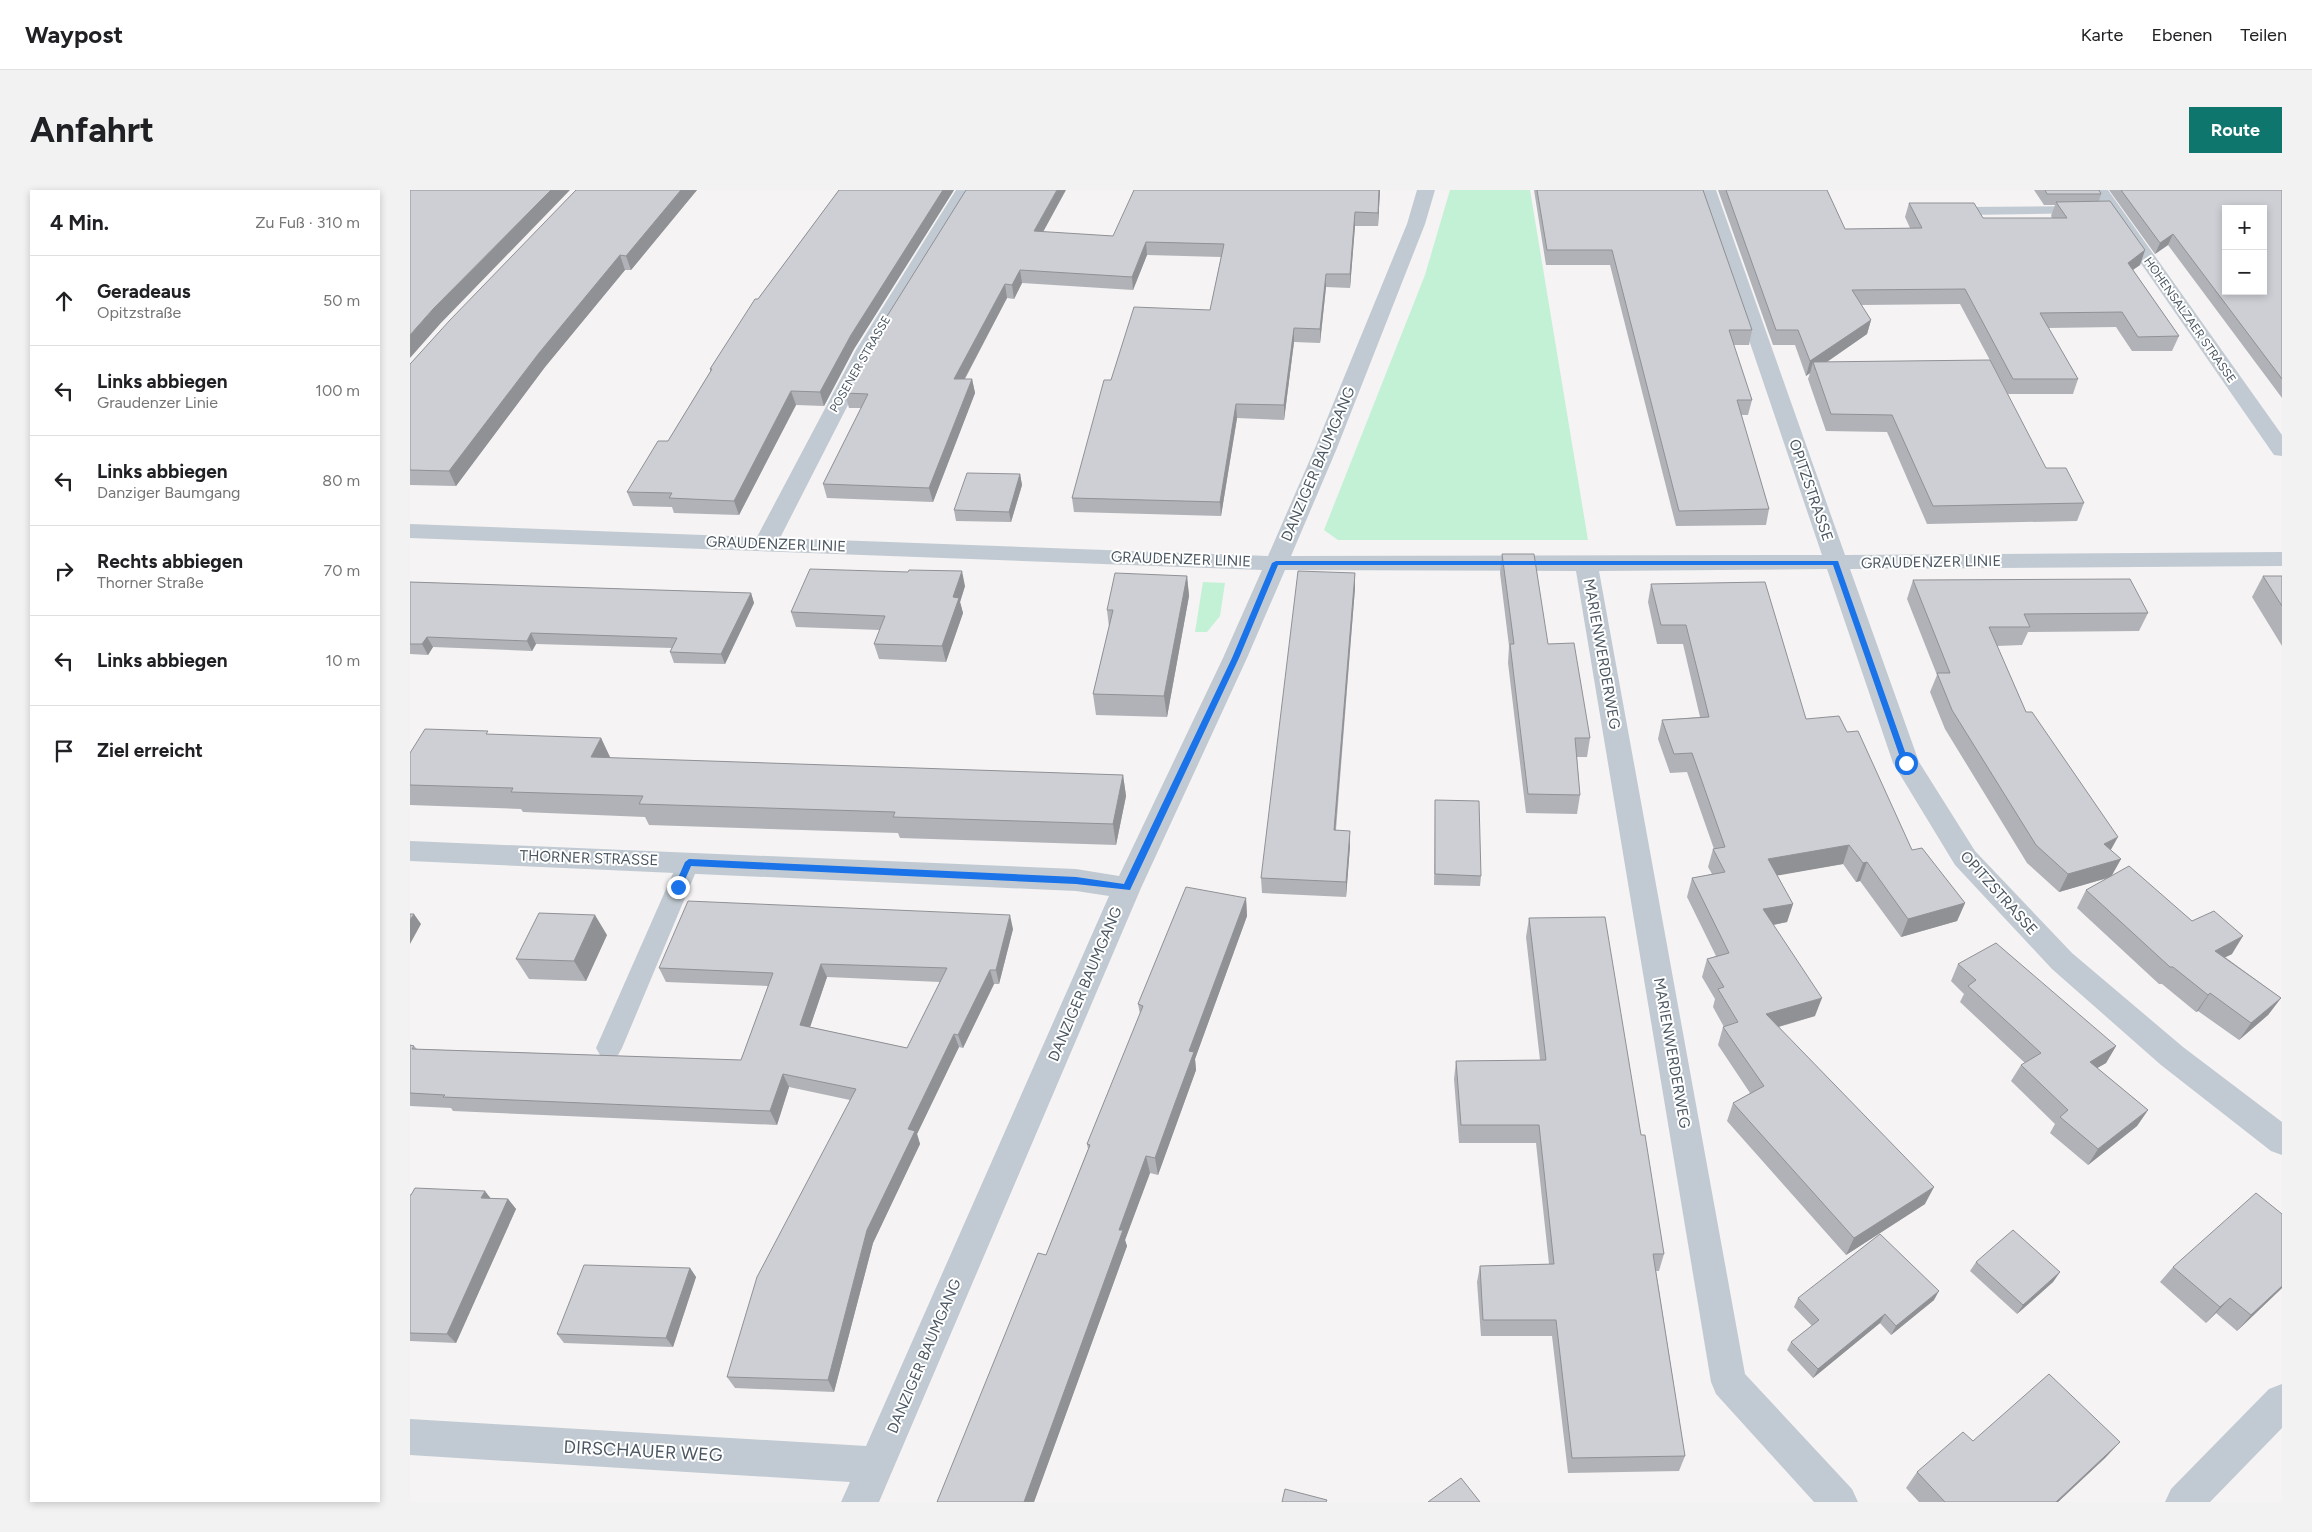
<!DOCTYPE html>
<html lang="de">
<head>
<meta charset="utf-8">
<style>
	body { margin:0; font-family:Figtree,sans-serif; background:#f2f2f2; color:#202124 }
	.controls { position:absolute; right:15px; top:15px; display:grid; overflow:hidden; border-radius:0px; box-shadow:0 2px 8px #0003 }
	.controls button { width:45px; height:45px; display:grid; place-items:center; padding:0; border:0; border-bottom:1px solid #e0e0e0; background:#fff; color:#202124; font:25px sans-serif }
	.stop { position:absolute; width:15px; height:15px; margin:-11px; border:4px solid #1a73e8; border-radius:50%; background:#fff }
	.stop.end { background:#1a73e8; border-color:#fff; box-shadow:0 1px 5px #0008 }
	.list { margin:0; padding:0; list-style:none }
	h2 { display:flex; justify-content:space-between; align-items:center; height:65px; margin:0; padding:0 20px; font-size:21px }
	h2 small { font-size:16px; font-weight:400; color:#757577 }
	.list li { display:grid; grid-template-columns:32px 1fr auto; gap:15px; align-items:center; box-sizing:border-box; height:90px; padding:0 20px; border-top:1px solid #e0e0e0 }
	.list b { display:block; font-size:19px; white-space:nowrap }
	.list p { margin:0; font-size:16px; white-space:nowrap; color:#757577 }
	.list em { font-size:16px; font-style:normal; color:#757577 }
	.icon { flex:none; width:28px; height:28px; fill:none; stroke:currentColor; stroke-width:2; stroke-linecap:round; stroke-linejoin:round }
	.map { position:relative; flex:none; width:1872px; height:1312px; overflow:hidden; border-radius:0px }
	header { display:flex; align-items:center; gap:30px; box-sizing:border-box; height:70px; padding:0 25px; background:#fff; border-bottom:1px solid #e0e0e0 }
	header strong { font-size:24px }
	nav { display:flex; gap:28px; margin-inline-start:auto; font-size:18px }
	.intro { display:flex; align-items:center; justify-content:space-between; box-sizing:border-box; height:120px; padding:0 30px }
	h1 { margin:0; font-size:35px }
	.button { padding:12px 22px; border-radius:0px; background:#0f766e; color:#fff; font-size:18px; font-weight:700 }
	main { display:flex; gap:30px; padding:0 30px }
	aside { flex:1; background:#fff; border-radius:0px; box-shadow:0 2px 8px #0003 }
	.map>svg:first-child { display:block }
	.green { fill:#c3f1d5 }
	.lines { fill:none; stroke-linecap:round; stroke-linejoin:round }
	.lane { fill:#c1cad2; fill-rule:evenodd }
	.street { fill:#c1cad2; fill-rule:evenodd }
	.wall { fill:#b0b2b7; fill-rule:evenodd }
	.shaded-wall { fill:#909195 }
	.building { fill:#cdcfd5; stroke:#909195; fill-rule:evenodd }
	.route { fill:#1a73e8 }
	.labels { text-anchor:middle; stroke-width:4; stroke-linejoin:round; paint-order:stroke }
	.far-street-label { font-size:12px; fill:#4a5661; stroke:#fff }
	.street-label { font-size:15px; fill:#4a5661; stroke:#fff }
	.near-street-label { font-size:18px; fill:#4a5661; stroke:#fff }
</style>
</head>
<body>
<header>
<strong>Waypost</strong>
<nav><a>Karte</a><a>Ebenen</a><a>Teilen</a></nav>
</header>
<div class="intro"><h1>Anfahrt</h1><a class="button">Route</a></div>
<main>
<aside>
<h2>4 Min.<small>Zu Fuß · 310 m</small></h2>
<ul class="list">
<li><svg class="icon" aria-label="ahead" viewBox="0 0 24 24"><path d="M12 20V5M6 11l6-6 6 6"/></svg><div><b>Geradeaus</b><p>Opitzstraße</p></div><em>50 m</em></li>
<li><svg class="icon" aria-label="left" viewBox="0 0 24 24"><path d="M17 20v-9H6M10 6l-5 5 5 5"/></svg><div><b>Links abbiegen</b><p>Graudenzer Linie</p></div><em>100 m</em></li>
<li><svg class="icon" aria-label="left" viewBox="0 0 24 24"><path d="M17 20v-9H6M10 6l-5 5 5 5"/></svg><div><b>Links abbiegen</b><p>Danziger Baumgang</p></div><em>80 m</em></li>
<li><svg class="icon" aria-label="right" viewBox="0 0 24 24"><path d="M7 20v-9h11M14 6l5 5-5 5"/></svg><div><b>Rechts abbiegen</b><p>Thorner Straße</p></div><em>70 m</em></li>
<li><svg class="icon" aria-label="left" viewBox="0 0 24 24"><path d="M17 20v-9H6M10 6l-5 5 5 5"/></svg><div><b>Links abbiegen</b></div><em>10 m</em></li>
<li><svg class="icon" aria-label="arrive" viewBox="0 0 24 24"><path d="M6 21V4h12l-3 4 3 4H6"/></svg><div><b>Ziel erreicht</b></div></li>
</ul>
</aside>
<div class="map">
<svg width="1872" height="1312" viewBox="0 0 1872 1312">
	<rect width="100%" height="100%" fill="#f5f3f3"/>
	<g class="green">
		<polygon points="1040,0 1120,0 1178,350 928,350 914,340 1015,85"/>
		<polygon points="793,392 815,393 810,426 797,442 785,442"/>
	</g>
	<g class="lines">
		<g class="lane">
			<polygon points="1674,16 1679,17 1681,20 1679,23 1557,25 1550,21 1557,17"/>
			<polygon points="279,663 287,666 290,672 212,858 208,865 199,868 190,865 186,858 268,672 271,666"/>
		</g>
		<g class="street">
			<polygon points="546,0 564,0 466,160 370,348 858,366 905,258 997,34 1007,0 1025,0 1015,34 927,258 881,366 1412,365 1288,0 1306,0 1435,365 1872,362 1872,376 1440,379 1509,572 1565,661 1662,763 1773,857 1872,932 1872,965 1861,961 1751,875 1642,779 1545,675 1483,573 1417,379 1189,381 1335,1184 1442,1299 1448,1312 1404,1312 1306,1204 1301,1192 1166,381 875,380 837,468 731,698 469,1312 431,1312 440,1292 0,1265 0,1229 456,1256 699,706 666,701 0,671 0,651 666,679 709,686 813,468 852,380 0,348 0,334 347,347 446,160"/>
			<polygon points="1680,0 1698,0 1872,245 1872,266 1864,265"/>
			<polygon points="1872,1194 1872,1238 1800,1312 1755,1312 1761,1299 1859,1199"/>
		</g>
	</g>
	<g class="wall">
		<polygon points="166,0 287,0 221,80 215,80 135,177 46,296 0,295 0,174"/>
		<polygon points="429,0 544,0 444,159 414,216 386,215 329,325 264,323 262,317 223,316 217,302 258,251 300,182 300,179 348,109"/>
		<polygon points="970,0 968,36 945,36 940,98 916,97 910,153 884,152 874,230 827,228 811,326 664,322 662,308 701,190 800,120 811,67 737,65 723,100 612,93 604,109 597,108 555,189 562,189 565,203 523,312 417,308 413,294 451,218 439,218 435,203 633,42 703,46"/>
		<polygon points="1124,0 1293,0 1342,140 1339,155 1323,155 1342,210 1338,225 1331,225 1359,319 1356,335 1266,336 1200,75 1136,75"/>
		<polygon points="1308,0 1417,0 1435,39 1500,38 1495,27 1499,13 1573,28 1642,28 1641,26 1645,15 1634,15 1624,0 1689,0 1691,4 1689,11 1735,60 1730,75 1723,80 1769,146 1762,161 1722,161 1706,137 1638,138 1668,189 1663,204 1598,204 1550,114 1451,115 1461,130 1457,144 1417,172 1636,278 1674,313 1667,331 1517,334 1477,242 1416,241 1398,189 1400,183 1396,186 1385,155 1363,155"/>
		<polygon points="1699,0 1872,0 1872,208 1758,55 1745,64"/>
		<polygon points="610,284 612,295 601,332 546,331 544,320"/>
		<polygon points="1092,364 1138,454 1180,548 1177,567 1167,567 1170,605 1167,624 1116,623 1098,473 1099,456 1090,383"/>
		<polygon points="945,383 945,398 926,640 940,656 936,707 852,703 851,688"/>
		<polygon points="777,386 779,406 757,527 686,525 683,504 699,437 697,420"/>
		<polygon points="1853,386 1872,386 1872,456 1842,407"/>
		<polygon points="1503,390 1738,423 1729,441 1618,442 1612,455 1587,456 1616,522 1701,660 1711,669 1701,686 1782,731 1822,764 1815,767 1871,808 1858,825 1829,850 1788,821 1786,822 1752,794 1749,794 1667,718 1676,700 1700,687 1649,702 1617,673 1535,539 1520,502 1527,485 1497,409"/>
		<polygon points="0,392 341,403 344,413 315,474 264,473 260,462 262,458 126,454 122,461 23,457 18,465 0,464"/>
		<polygon points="1241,394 1396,529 1437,542 1502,660 1555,713 1547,731 1491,747 1450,691 1446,692 1433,674 1367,685 1383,714 1377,732 1363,735 1405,826 1369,837 1515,1014 1436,1065 1317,931 1323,913 1340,903 1308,855 1313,837 1314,837 1303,817 1305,809 1292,787 1297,769 1306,766 1277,707 1282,688 1302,684 1298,677 1303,659 1304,659 1277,582 1260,583 1248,549 1252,530 1290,527 1273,454 1247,454 1238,412"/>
		<polygon points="555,396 550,412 553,423 536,472 469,469 464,454 470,440 386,437 381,422"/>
		<polygon points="79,545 191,548 200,568 713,585 716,606 706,655 490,648 488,643 239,635 235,627 113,622 111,619 0,615 0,563"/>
		<polygon points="1025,610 1071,686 1070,696 1024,695"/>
		<polygon points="836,708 837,726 785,869 786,880 748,985 740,983 715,1050 717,1056 624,1312 527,1312 636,1065 678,959 677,954 730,824 728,814"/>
		<polygon points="1119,728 1231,945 1254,1064 1249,1081 1246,1081 1275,1266 1269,1281 1158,1283 1142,1146 1071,1146 1067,1092 1070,1076 1139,1074 1126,953 1049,953 1044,889 1046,871 1130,870 1116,747"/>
		<path d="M 603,739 L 589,794 L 584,794 L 553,858 L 549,857 L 507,944 L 510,954 L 463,1053 L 424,1202 L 325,1198 L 317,1187 L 440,910 L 379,897 L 367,935 L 43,921 L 41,918 L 0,916 L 0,855 L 4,856 L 7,859 L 331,870 L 358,796 L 256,792 L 249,778 ZM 417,787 L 530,792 L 497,858 L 400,837 Z"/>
		<polygon points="197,745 176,791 119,789 106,769"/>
		<polygon points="1548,774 1706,856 1696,873 1687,878 1738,920 1727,936 1678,975 1640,943 1645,934 1601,891 1611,875 1615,873 1550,812 1554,804 1541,791"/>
		<polygon points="0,1005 98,1009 106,1019 46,1153 0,1151"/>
		<polygon points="1566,1072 1650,1082 1643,1092 1607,1124 1560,1081"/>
		<polygon points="1763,1077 1872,1098 1827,1141 1806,1123 1796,1133 1750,1092"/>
		<polygon points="280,1078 286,1087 263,1157 154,1153 147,1144"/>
		<polygon points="1388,1108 1524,1110 1481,1145 1470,1133 1403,1188 1377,1160 1381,1152 1402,1136 1384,1117"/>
		<polygon points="1563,1251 1710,1252 1695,1268 1648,1312 1509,1312 1496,1298 1507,1282"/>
	</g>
	<g class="shaded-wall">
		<polygon points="141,0 160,0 30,134 0,168 0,145 23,119"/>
		<polygon points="271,0 287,0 221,80 216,66"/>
		<polygon points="533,0 544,0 444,159 414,216 410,202 441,145"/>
		<polygon points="647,0 656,0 626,55 624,41"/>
		<polygon points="969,0 970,0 968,36 968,23"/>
		<polygon points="945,22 945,36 940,98 940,84"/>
		<polygon points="1763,44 1758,55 1745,64 1750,53"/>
		<polygon points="736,52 737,65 723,100 722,87"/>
		<polygon points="1735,60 1730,75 1712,87 1718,73"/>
		<polygon points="210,65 215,80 135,177 46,296 39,281 129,163"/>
		<polygon points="610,80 612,93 604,109 602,95"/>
		<polygon points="916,84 916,97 910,153 910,139"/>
		<polygon points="595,94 597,108 547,203 544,189"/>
		<polygon points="1461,130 1457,144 1405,180 1403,172 1400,183 1396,186 1400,171"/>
		<polygon points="884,138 884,152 874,230 874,215"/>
		<polygon points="562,189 565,203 523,312 519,298"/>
		<polygon points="381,201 386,215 329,325 324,311"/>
		<polygon points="826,214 827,228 811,326 810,312"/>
		<polygon points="610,284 612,295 601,332 599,322"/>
		<polygon points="552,381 555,396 550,412 553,423 536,472 532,456 543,407"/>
		<polygon points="945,383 945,398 924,655 924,640"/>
		<polygon points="777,386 779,406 757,527 754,506"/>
		<polygon points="341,403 344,413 315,474 311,464"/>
		<polygon points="121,443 126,454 122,461 117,451"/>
		<polygon points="17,447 23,457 18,465 12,454"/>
		<polygon points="191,548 201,569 181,567"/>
		<polygon points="713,585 716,606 706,655 703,634"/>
		<polygon points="940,641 940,656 936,707 936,692"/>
		<polygon points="1708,647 1698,665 1694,654"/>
		<polygon points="1439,655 1433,674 1353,688 1358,669"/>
		<polygon points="1711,669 1701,687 1649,702 1658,684"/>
		<polygon points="1457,672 1450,691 1446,692 1453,673"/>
		<polygon points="836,708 837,726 785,869 786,880 748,985 745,968 779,861"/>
		<polygon points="1555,713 1547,731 1491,747 1498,729"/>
		<polygon points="1383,714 1377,732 1347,738 1353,719"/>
		<polygon points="4,724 11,734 0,754 0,730"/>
		<polygon points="185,725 197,745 176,791 164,771"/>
		<polygon points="600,725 603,739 589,794 586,780"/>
		<polygon points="1833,746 1822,764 1794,778 1805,761"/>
		<polygon points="411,774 417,787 396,849 390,835"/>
		<polygon points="580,780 584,794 553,858 548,845"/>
		<polygon points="1800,803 1788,821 1786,822 1798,805"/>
		<polygon points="1412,808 1405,826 1350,842 1356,824"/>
		<polygon points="1871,808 1858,825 1829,850 1841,833"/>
		<polygon points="544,844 549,857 507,944 510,954 463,1053 424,1202 418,1190 457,1040 498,939"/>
		<polygon points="1706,856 1696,873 1670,888 1680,872"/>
		<polygon points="373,884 379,897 367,935 360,921"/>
		<polygon points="1738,920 1727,936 1678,975 1688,959"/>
		<polygon points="736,966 740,983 715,1050 717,1056 624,1312 614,1312 709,1040"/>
		<polygon points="1524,997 1515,1014 1436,1065 1444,1048"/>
		<polygon points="75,1001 82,1010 71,1008"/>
		<polygon points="98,1009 106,1019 46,1153 37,1144"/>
		<polygon points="280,1078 286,1087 263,1157 256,1148"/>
		<polygon points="1650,1082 1643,1092 1607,1124 1613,1115"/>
		<polygon points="1872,1096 1872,1098 1827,1141 1841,1125"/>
		<polygon points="1529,1101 1524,1110 1481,1145 1486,1136"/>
		<polygon points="1820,1108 1806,1123 1796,1133 1810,1117"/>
		<polygon points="1475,1124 1470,1133 1403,1188 1408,1179"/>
		<polygon points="1710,1252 1695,1268 1648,1312 1646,1312"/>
	</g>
	<g class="building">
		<polygon points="0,0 141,0 23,119 0,145"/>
		<polygon points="166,0 271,0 216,66 210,65 129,163 39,281 0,280 0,174 1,173 40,130"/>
		<polygon points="429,0 533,0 441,145 410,202 381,201 324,311 259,308 262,303 217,302 248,251 258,251 302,179 300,179 345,109 348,109"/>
		<polygon points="556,0 647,0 624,41 703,46 724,0 969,0 968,23 945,22 940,84 916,84 910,139 884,138 874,215 826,214 810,312 662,308 694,190 701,190 724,117 800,120 814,54 736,52 722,87 610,80 602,95 595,94 544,189 562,189 519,298 413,294 458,204 435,203 464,147"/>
		<polygon points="1127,0 1293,0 1342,140 1319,140 1342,210 1327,210 1359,319 1269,321 1202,60 1137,60"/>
		<polygon points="1316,0 1417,0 1435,39 1512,38 1499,13 1564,13 1573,28 1657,28 1646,12 1700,11 1735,60 1718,73 1769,146 1728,147 1712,122 1630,123 1668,189 1603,189 1555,99 1442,100 1461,130 1400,171 1388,140 1366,140"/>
		<polygon points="1635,0 1689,0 1691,4 1637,4"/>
		<path d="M 1711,0 L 1872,0 L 1872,189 L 1763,44 L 1750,53 ZM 1816,19 L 1853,19 L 1853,101 L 1816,101 Z"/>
		<polygon points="1580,170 1636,278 1656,278 1674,313 1523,316 1482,225 1421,224 1403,172"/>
		<polygon points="557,283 610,284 599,322 544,320"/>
		<polygon points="1092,364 1124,364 1138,454 1164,453 1180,548 1165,548 1170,605 1118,604 1100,454 1104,454"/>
		<polygon points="400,379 498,382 499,380 552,381 543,407 549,408 532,456 464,454 475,426 381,422"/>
		<polygon points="888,381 945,383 924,640 940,641 936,692 851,688"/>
		<polygon points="705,383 777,386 754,506 683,504 703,420 697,420"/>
		<polygon points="1853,386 1872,386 1872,416"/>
		<polygon points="1720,389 1738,423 1614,424 1620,437 1579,437 1616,522 1622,522 1708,647 1694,654 1711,669 1658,684 1626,655 1542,520 1527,483 1540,483 1503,390"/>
		<polygon points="0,392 341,403 311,464 260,462 267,448 121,443 117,451 17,447 12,454 0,454"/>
		<polygon points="1355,392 1396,529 1429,526 1437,542 1448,541 1502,660 1512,658 1555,713 1498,729 1457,672 1453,673 1439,655 1358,669 1383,714 1353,719 1412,808 1356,824 1524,997 1444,1048 1323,913 1354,896 1313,837 1328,832 1308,799 1314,797 1297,769 1319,763 1282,688 1315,682 1303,659 1315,657 1282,563 1264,564 1252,530 1299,527 1276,435 1251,435 1241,394"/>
		<polygon points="15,539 78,541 76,544 191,548 181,567 713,585 703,634 483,627 485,622 229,614 233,606 101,602 103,598 0,595 0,563"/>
		<polygon points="1025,610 1069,611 1071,686 1025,684"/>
		<polygon points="1719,676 1782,731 1804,721 1833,746 1805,761 1871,808 1841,833 1800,803 1798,805 1763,777 1760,777 1676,700"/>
		<polygon points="776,697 836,708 779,861 784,862 765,913 745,968 736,966 709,1040 713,1040 614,1312 527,1312 628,1063 636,1065 680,955 677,954 733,816 728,814"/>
		<path d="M 278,711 L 600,725 L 586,780 L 580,780 L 548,845 L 544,844 L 498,939 L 505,941 L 457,1040 L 418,1190 L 317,1187 L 347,1087 L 446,899 L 373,884 L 360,921 L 33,907 L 35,905 L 0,903 L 0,855 L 4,856 L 2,859 L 331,870 L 363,783 L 249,778 ZM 411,774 L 537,778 L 497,858 L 390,835 Z"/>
		<polygon points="129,723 185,725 164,771 106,769"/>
		<polygon points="0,724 4,724 0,730"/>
		<polygon points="1195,727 1231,945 1235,945 1254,1064 1243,1064 1275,1266 1162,1268 1146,1130 1073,1130 1070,1076 1144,1074 1129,935 1051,935 1046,871 1136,870 1119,728"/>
		<polygon points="1586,753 1706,856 1680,872 1738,920 1688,959 1650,927 1658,920 1611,875 1631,863 1558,796 1566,790 1548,774"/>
		<polygon points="5,998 75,1001 71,1008 98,1009 37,1144 0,1143 0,1005 1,1005"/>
		<polygon points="1846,1003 1872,1024 1872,1096 1841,1125 1820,1108 1810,1117 1763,1077"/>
		<polygon points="1603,1040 1650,1082 1613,1115 1566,1072"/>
		<polygon points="1470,1044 1529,1101 1486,1136 1475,1124 1408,1179 1381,1152 1409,1130 1388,1108"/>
		<polygon points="174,1075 280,1078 256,1148 147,1144"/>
		<polygon points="1639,1184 1710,1252 1646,1312 1535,1312 1507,1282 1553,1242 1563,1251"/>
		<polygon points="1051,1288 1070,1312 1018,1312"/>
		<polygon points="875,1299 917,1310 916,1312 872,1312"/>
	</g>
	<polygon class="route" points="866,371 1428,371 1499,573 1496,575 1492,573 1423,375 868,375 829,468 720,700 666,694 281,676 271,699 268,700 264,697 275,672 279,669 666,687 714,694 822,468 862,373"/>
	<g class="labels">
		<g class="far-street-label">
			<text transform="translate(1780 130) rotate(55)" y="4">HOHENSALZAER STRASSE</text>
			<text transform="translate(450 174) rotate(-60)" y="4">POSENER STRASSE</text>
		</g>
		<g class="street-label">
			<text transform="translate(908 274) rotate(-67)" y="5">DANZIGER BAUMGANG</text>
			<text transform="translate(1401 300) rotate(71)" y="5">OPITZSTRASSE</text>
			<text transform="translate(366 354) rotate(2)" y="5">GRAUDENZER LINIE</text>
			<text transform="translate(771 369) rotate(2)" y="5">GRAUDENZER LINIE</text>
			<text transform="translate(1521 372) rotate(-1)" y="5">GRAUDENZER LINIE</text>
			<text transform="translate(1192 464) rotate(80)" y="5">MARIENWERDERWEG</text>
			<text transform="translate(179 668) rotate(2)" y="5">THORNER STRASSE</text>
			<text transform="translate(1589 703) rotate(48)" y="5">OPITZSTRASSE</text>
			<text transform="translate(675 794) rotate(-67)" y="5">DANZIGER BAUMGANG</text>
			<text transform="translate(1262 863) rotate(80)" y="5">MARIENWERDERWEG</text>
			<text transform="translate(514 1166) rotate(-67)" y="5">DANZIGER BAUMGANG</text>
		</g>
		<g class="near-street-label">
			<text transform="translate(233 1261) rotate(3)" y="6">DIRSCHAUER WEG</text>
		</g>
	</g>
</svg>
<div class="controls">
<button>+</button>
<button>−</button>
</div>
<div class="stop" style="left:1496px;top:573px"></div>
<div class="stop end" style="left:268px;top:697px"></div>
</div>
</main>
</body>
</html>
